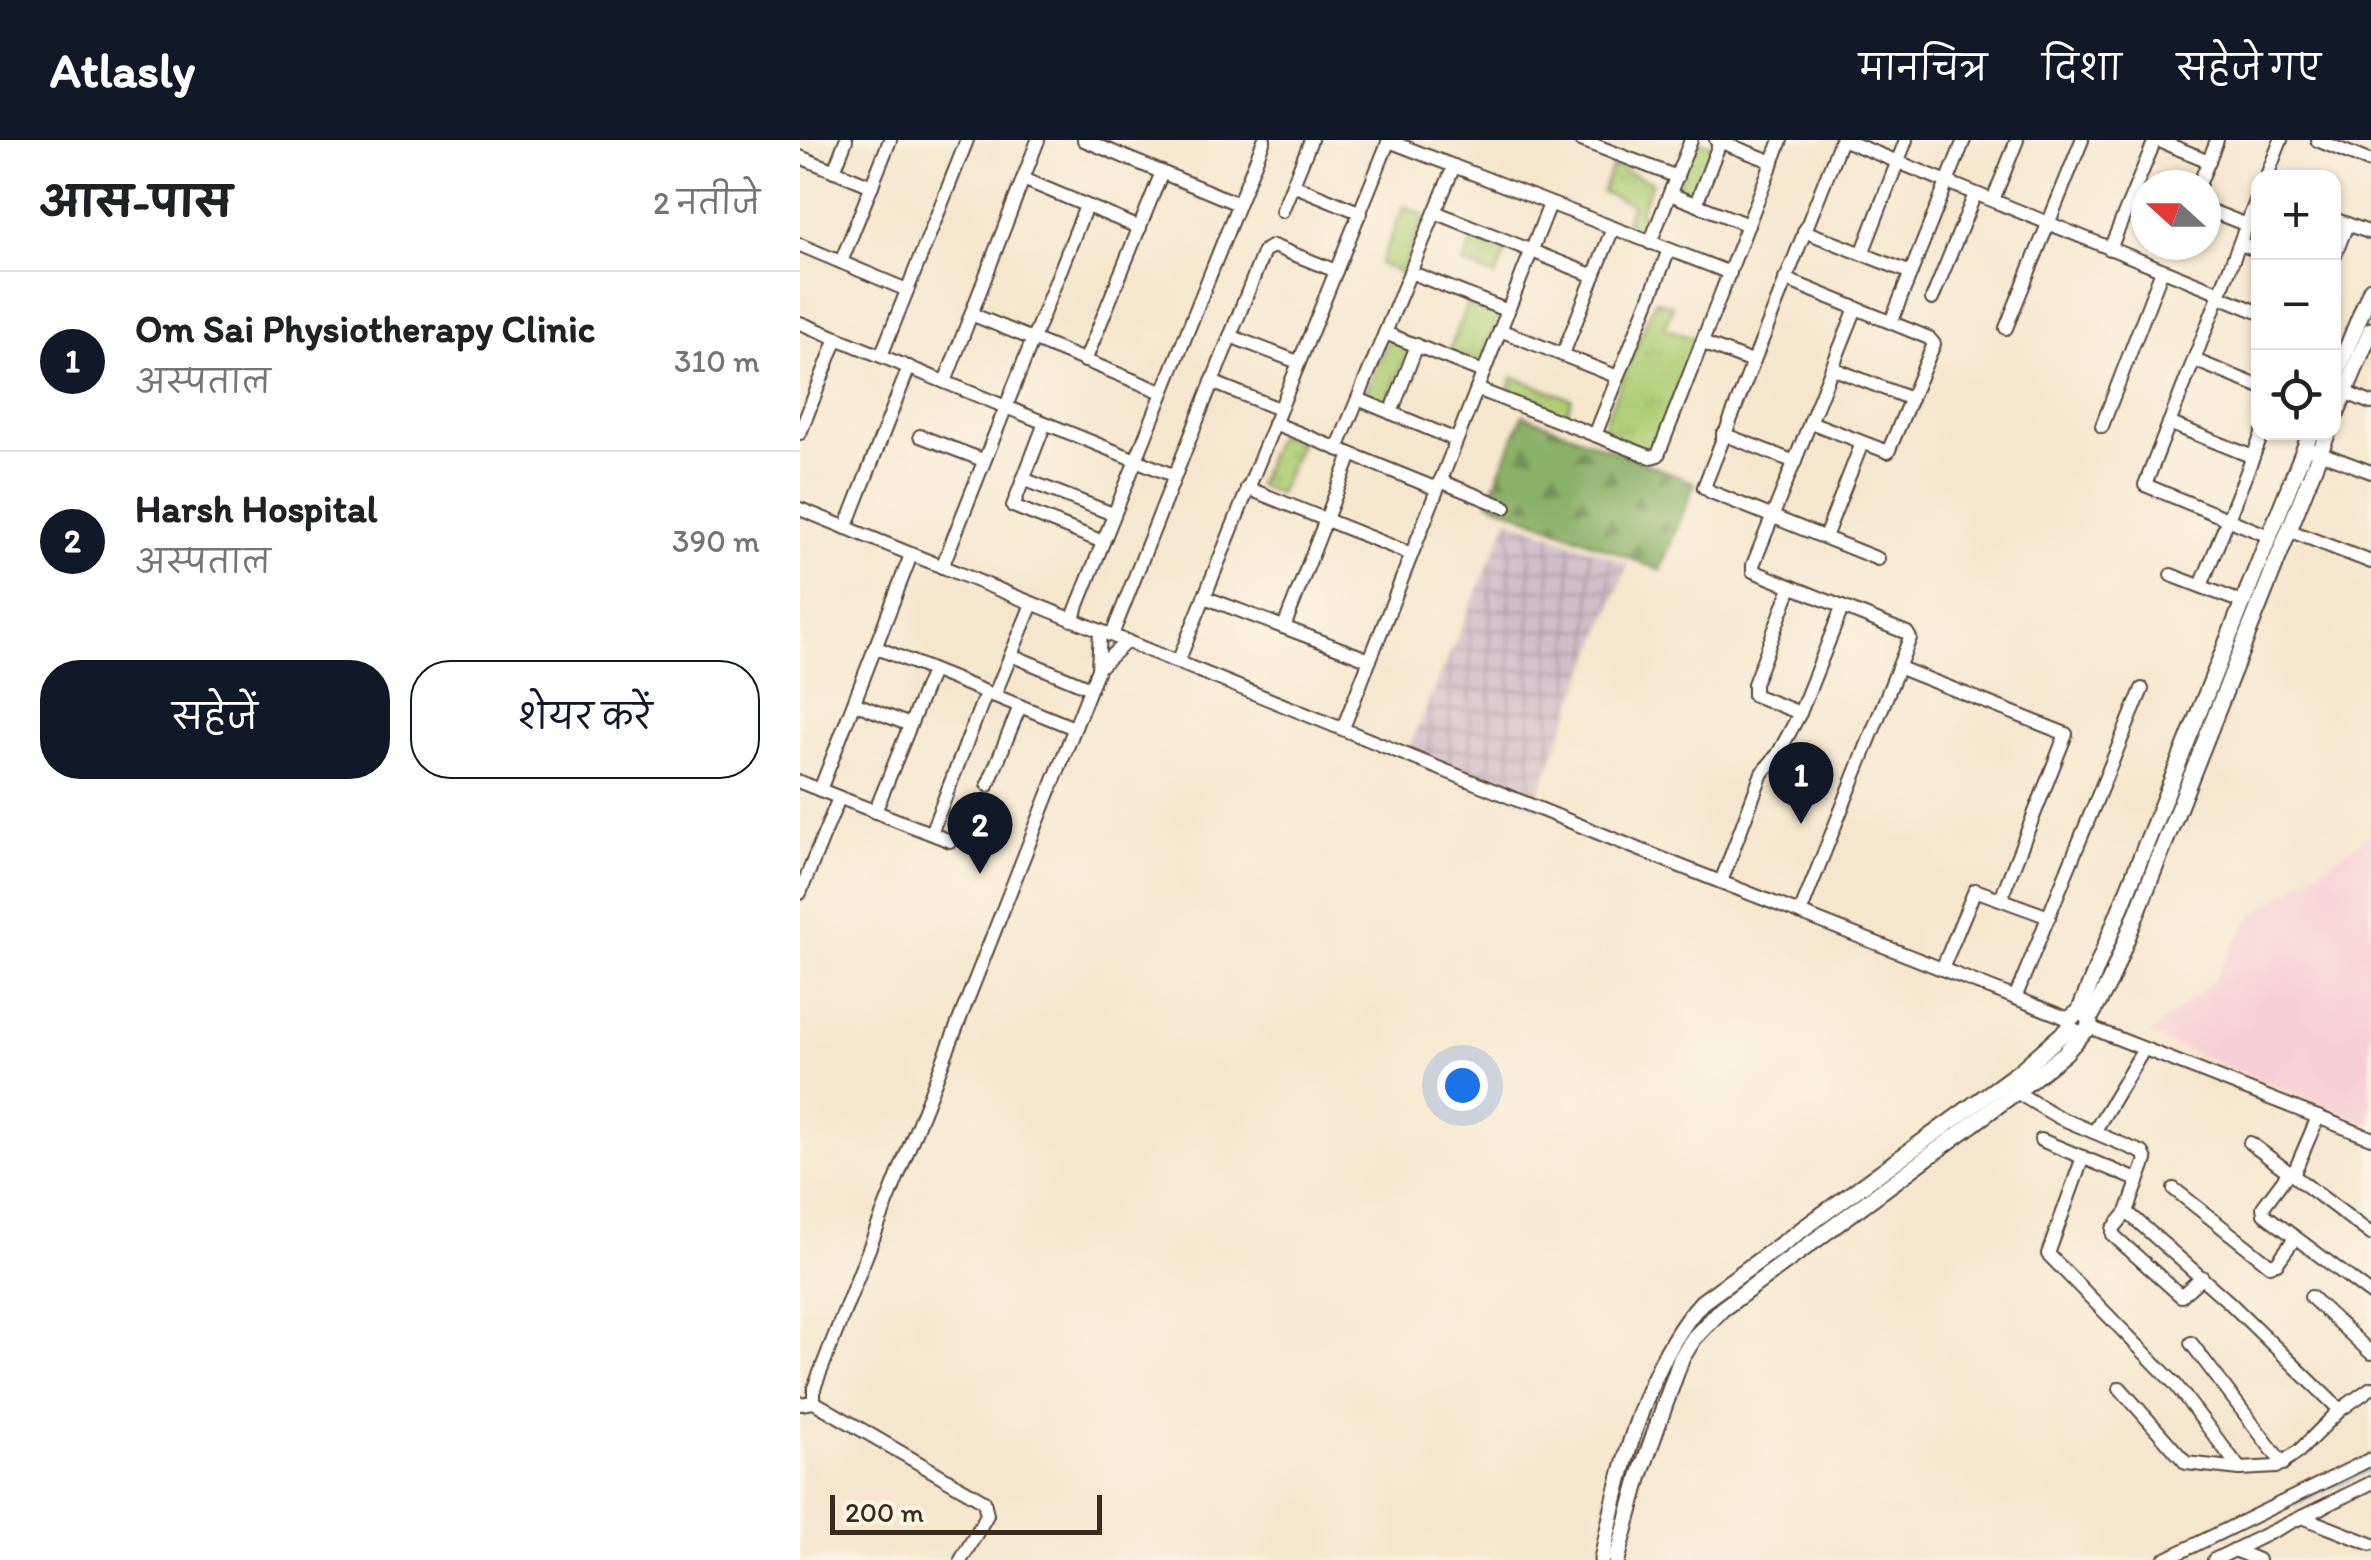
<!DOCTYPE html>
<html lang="hi">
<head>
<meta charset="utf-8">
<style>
	body { margin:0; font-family:Itim,"Playpen Sans Deva",sans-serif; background:#f2f2f2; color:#202124 }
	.controls { position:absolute; right:30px; top:30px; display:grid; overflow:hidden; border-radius:20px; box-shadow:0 2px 8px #0004 }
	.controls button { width:90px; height:90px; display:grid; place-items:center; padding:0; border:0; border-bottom:2px solid #e0e0e0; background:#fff; color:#202124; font:50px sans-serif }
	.compass { position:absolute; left:1331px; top:30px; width:90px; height:90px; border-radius:50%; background:#fff; box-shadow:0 2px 8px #0004; rotate:291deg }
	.scale { position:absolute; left:30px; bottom:25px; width:272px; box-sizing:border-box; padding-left:10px; border:5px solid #3b2a1e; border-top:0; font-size:28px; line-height:35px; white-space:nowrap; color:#3b2a1e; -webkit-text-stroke:8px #fcf5e5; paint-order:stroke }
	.you { position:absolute; left:662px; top:945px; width:35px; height:35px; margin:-25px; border:8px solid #fff; border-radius:50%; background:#1a73e8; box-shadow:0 0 0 15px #1a73e833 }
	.badge { display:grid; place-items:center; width:65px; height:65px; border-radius:50%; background:#111827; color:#fff; font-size:32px; font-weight:700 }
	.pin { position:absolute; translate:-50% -82px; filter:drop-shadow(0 2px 5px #0008) }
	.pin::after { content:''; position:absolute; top:52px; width:35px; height:30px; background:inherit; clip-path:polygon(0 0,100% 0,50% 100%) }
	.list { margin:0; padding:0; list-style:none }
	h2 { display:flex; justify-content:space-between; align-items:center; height:130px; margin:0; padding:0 40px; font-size:42px }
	h2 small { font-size:32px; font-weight:400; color:#757577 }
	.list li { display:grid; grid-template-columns:65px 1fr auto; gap:30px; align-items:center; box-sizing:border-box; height:180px; padding:0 40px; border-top:2px solid #e0e0e0 }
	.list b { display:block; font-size:38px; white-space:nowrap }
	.list p { margin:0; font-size:32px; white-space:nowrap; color:#757577 }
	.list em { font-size:32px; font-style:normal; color:#757577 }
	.actions { display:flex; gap:20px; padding:30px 40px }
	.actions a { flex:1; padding:22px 0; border:2px solid #111827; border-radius:40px; text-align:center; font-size:35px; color:#111827 }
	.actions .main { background:#111827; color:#fff }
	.icon { flex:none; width:55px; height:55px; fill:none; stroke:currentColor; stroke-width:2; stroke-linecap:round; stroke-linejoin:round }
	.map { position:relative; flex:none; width:1571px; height:1420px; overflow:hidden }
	header { display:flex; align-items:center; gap:60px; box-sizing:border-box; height:140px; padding:0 50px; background:#111827; color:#fff }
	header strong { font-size:48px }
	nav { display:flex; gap:55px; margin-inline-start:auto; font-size:35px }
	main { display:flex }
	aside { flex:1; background:#fff }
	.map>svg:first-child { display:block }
	.built { fill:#f6cfd6 }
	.industrial { fill:url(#industrial-grid) }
	.grass { fill:url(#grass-tufts); stroke:#747c4a; stroke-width:2.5 }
	.forest { fill:url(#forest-firs); stroke:#626e42; stroke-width:2.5 }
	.park { fill:#aece76; stroke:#747c4a; stroke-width:2.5 }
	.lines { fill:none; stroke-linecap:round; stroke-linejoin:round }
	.stream { stroke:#6da8dd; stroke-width:2.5 }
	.minor-casing { stroke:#574638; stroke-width:16 }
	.major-casing { stroke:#574638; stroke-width:19 }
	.minor { stroke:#fff; stroke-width:12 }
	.major { stroke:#fff; stroke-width:15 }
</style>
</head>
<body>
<header>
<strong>Atlasly</strong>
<nav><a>मानचित्र</a><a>दिशा</a><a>सहेजे गए</a></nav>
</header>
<main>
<aside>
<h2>आस-पास<small>2 नतीजे</small></h2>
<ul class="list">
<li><span class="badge">1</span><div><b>Om Sai Physiotherapy Clinic</b><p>अस्पताल</p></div><em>310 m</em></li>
<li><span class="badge">2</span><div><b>Harsh Hospital</b><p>अस्पताल</p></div><em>390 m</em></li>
</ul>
<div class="actions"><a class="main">सहेजें</a><a>शेयर करें</a></div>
</aside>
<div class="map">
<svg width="1571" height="1420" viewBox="0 0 1571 1420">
	<defs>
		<pattern id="industrial-grid" width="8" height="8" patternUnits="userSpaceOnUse" patternTransform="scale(2.5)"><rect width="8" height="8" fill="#d1bdc9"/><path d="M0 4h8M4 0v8" fill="none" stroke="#ab9aa3"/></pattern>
		<pattern id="grass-tufts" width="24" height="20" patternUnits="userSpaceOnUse" patternTransform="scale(2.5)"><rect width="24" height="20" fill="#aece76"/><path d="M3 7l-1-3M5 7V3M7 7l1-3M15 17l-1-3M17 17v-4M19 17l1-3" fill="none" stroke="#97b166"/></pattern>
		<pattern id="forest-firs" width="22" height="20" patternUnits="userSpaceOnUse" patternTransform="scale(2.5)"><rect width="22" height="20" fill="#8ab167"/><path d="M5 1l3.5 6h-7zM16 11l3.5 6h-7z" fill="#729054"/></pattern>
	</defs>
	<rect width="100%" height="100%" fill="#fcf5e5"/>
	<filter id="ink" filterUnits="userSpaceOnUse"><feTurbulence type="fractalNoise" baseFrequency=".01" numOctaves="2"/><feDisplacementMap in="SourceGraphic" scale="20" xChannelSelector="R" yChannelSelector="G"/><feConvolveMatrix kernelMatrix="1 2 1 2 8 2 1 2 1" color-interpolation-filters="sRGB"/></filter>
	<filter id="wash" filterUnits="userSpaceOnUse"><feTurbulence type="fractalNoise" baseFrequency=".0048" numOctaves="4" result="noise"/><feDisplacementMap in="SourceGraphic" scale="40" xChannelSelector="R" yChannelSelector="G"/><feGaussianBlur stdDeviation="2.25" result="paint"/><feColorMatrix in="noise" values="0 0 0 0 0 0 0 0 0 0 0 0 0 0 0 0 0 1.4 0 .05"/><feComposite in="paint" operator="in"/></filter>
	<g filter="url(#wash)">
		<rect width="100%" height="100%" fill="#f6e6cd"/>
		<polygon class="built" points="1571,694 1571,984 1349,895 1412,842 1451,777"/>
		<polygon class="industrial" points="709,378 828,424 734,665 608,610"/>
		<g class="grass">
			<polygon points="813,26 852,42 839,73 852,79 844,101 822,93 832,64 802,52"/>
			<polygon points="855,160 873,166 865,188 897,200 852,312 800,293"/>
			<polygon points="667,164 699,176 680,224 649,212"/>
			<polygon points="477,294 500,304 478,354 457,345"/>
		</g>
		<polygon class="forest" points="723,275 895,343 860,430 688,361"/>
		<g class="park">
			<polygon points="896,0 914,6 891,64 873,57"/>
			<polygon points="604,67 625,75 601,133 580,124"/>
			<polygon points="675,96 707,109 696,137 663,124"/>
			<polygon points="589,199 610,207 585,265 564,256"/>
			<polygon points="713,237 772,259 765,277 707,255"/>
		</g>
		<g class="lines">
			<polyline class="stream" points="1494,1364 1571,1328"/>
		</g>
	</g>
	<g filter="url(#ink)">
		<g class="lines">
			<g class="minor-casing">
				<g id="minor">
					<polyline points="284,0 438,64"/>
					<polyline points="781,0 877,37"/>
					<polyline points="916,0 973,22"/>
					<polyline points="1041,0 904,347 911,352 1078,419"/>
					<polyline points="1044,0 1420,153"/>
					<polyline points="1357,0 1409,21"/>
					<polyline points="1517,0 1571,22"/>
					<polyline points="589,1 930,133"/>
					<polyline points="0,17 72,46"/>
					<polyline points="34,31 46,0"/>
					<polyline points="1466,38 1481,0"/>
					<polyline points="223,39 340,88"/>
					<polyline points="493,45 561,73"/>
					<polyline points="1399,45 1417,0"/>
					<polyline points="870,54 948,85"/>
					<polyline points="1458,56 1345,345 1471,397"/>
					<polyline points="1193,60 1217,0"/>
					<polyline points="896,64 920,2"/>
					<polyline points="1406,69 1447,85"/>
					<polyline points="482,71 511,0"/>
					<polyline points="635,72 794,136"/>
					<polyline points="1534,79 1571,93"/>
					<polyline points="1004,91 1111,133"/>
					<polyline points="850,103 891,0"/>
					<polyline points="1440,104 1458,111"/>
					<polyline points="0,105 107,150"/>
					<polyline points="1310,109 1355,0"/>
					<polyline points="1062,114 1106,0"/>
					<polyline points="1534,118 1547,84"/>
					<polyline points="41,122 90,0"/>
					<polyline points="610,132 708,171"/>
					<polyline points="985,139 1129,198 1134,204 1088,312 1010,282"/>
					<polyline points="1419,156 1458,172"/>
					<polyline points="1132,159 1175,54"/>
					<polyline points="171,174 362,252"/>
					<polyline points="1091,182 1164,0"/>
					<polyline points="0,183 375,336"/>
					<polyline points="1206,188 1282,0"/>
					<polyline points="700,190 818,237"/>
					<polyline points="585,193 683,232"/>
					<polyline points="430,196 498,222"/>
					<polyline points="903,203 952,222"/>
					<polyline points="763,214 813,88"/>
					<polyline points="81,216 167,0"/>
					<polyline points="1394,220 1458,246"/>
					<polyline points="285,221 362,32"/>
					<polyline points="1032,228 1111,259"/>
					<polyline points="145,242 238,0"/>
					<polyline points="412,242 479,269"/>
					<polyline points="1534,248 1571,263"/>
					<polyline points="677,249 851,317 858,315 981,0"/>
					<polyline points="558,259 656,300"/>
					<polyline points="591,273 617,205"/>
					<polyline points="245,283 213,366 303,402"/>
					<polyline points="474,283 637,349"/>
					<polyline points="1369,283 1453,317"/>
					<polyline points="1302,286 1362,130"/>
					<polyline points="0,293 37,198"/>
					<polyline points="923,294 995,322"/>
					<polyline points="795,295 869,110"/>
					<polyline points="120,296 183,320"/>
					<polyline points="537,309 654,26"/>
					<polyline points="1513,310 1571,332"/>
					<polyline points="223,339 313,374"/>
					<polyline points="640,341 705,367"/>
					<polyline points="447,348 611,414"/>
					<polyline points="0,369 880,726 1269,879"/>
					<polyline points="46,388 109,227"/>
					<polyline points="1488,390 1571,422"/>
					<polyline points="1025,397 1062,303"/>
					<polyline points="142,427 286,66"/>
					<polyline points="1371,435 1444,463"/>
					<polyline points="1401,446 1463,292"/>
					<polyline points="991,447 954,544 954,555 1000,573 1042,468"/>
					<polyline points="404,457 570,520"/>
					<polyline points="272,480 464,0"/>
					<polyline points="484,487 551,315"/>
					<polyline points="312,495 464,111 473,106 536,131"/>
					<polyline points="75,507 220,566 188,645"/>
					<polyline points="211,515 290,548"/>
					<polyline points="378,522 589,0"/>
					<polyline points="299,527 327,501"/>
					<polyline points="1100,528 1266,594 1201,758"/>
					<polyline points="194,556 232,464"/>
					<polyline points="54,563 110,585"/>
					<polyline points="220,566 274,588"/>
					<polyline points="543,588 750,64"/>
					<polyline points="0,642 150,701"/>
					<polyline points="20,650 111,415"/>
					<polyline points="75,672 132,531"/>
					<polyline points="131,693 186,553"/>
					<polyline points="921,742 962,633 978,614 1000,573"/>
					<polyline points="0,753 39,658"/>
					<polyline points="1000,773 1110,498 1107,493 953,431 953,425 1056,168"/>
					<polyline points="1142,829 1175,750 1249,777"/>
					<polyline points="1215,858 1342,549"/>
					<polyline points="1289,887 1571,998"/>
					<polyline points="1216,952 1258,977 1343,1013 1346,1020 1327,1072 1313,1089 1313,1095 1381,1156 1402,1137"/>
					<polyline points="1294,992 1344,909"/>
					<polyline points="1241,1000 1337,1040"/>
					<polyline points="1450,1003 1571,1094"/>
					<polyline points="1283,1017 1248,1114 1375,1244 1440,1329"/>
					<polyline points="1489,1032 1463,1067 1464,1074 1571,1154"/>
					<polyline points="1493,1035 1518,977"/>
					<polyline points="1374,1049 1470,1125 1477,1123 1495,1098"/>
					<polyline points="1327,1072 1430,1163 1540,1270"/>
					<polyline points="1511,1157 1571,1213"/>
					<polyline points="1391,1203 1483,1324"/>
					<polyline points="1320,1248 1386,1323 1440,1329 1476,1327 1499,1311 1540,1270 1571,1248"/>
					<polyline points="14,1262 14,1248 298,529 300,491"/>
					<polyline points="0,1264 14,1262 184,1361 187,1375 161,1420"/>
					<polyline points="1502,1377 1571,1404"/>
					<polyline points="1434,1410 1458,1420"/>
					<polyline points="1364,1420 1571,1319"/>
					<polyline points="1414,1420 1571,1343"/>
				</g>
			</g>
			<g class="major-casing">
				<g id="major">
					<polyline points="1534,240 1571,149"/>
					<polyline points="1534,279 1571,190"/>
					<polyline points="1279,872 1286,875 1290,883 1287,890 1279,894 1269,888 1269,879 1279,872 1511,292"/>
					<polyline points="1289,880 1310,841 1528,292"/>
					<path d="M 802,1420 C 817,1341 846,1222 902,1162 L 1220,931 L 1269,888"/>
					<polyline points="817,1420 840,1335 881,1219 894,1198 922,1169 1216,952 1265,913 1284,892"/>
				</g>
			</g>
			<use href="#minor" class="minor"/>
			<use href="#major" class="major"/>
		</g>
	</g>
</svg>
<div class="controls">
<button>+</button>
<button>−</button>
<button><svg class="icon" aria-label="locate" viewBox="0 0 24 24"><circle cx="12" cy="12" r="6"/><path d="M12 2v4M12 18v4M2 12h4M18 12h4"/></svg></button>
</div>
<svg class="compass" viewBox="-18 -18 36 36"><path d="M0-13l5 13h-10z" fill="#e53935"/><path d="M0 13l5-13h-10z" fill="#757577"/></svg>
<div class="scale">200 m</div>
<div class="you"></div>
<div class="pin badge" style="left:1001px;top:684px">1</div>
<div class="pin badge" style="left:180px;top:734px">2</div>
</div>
</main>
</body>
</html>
